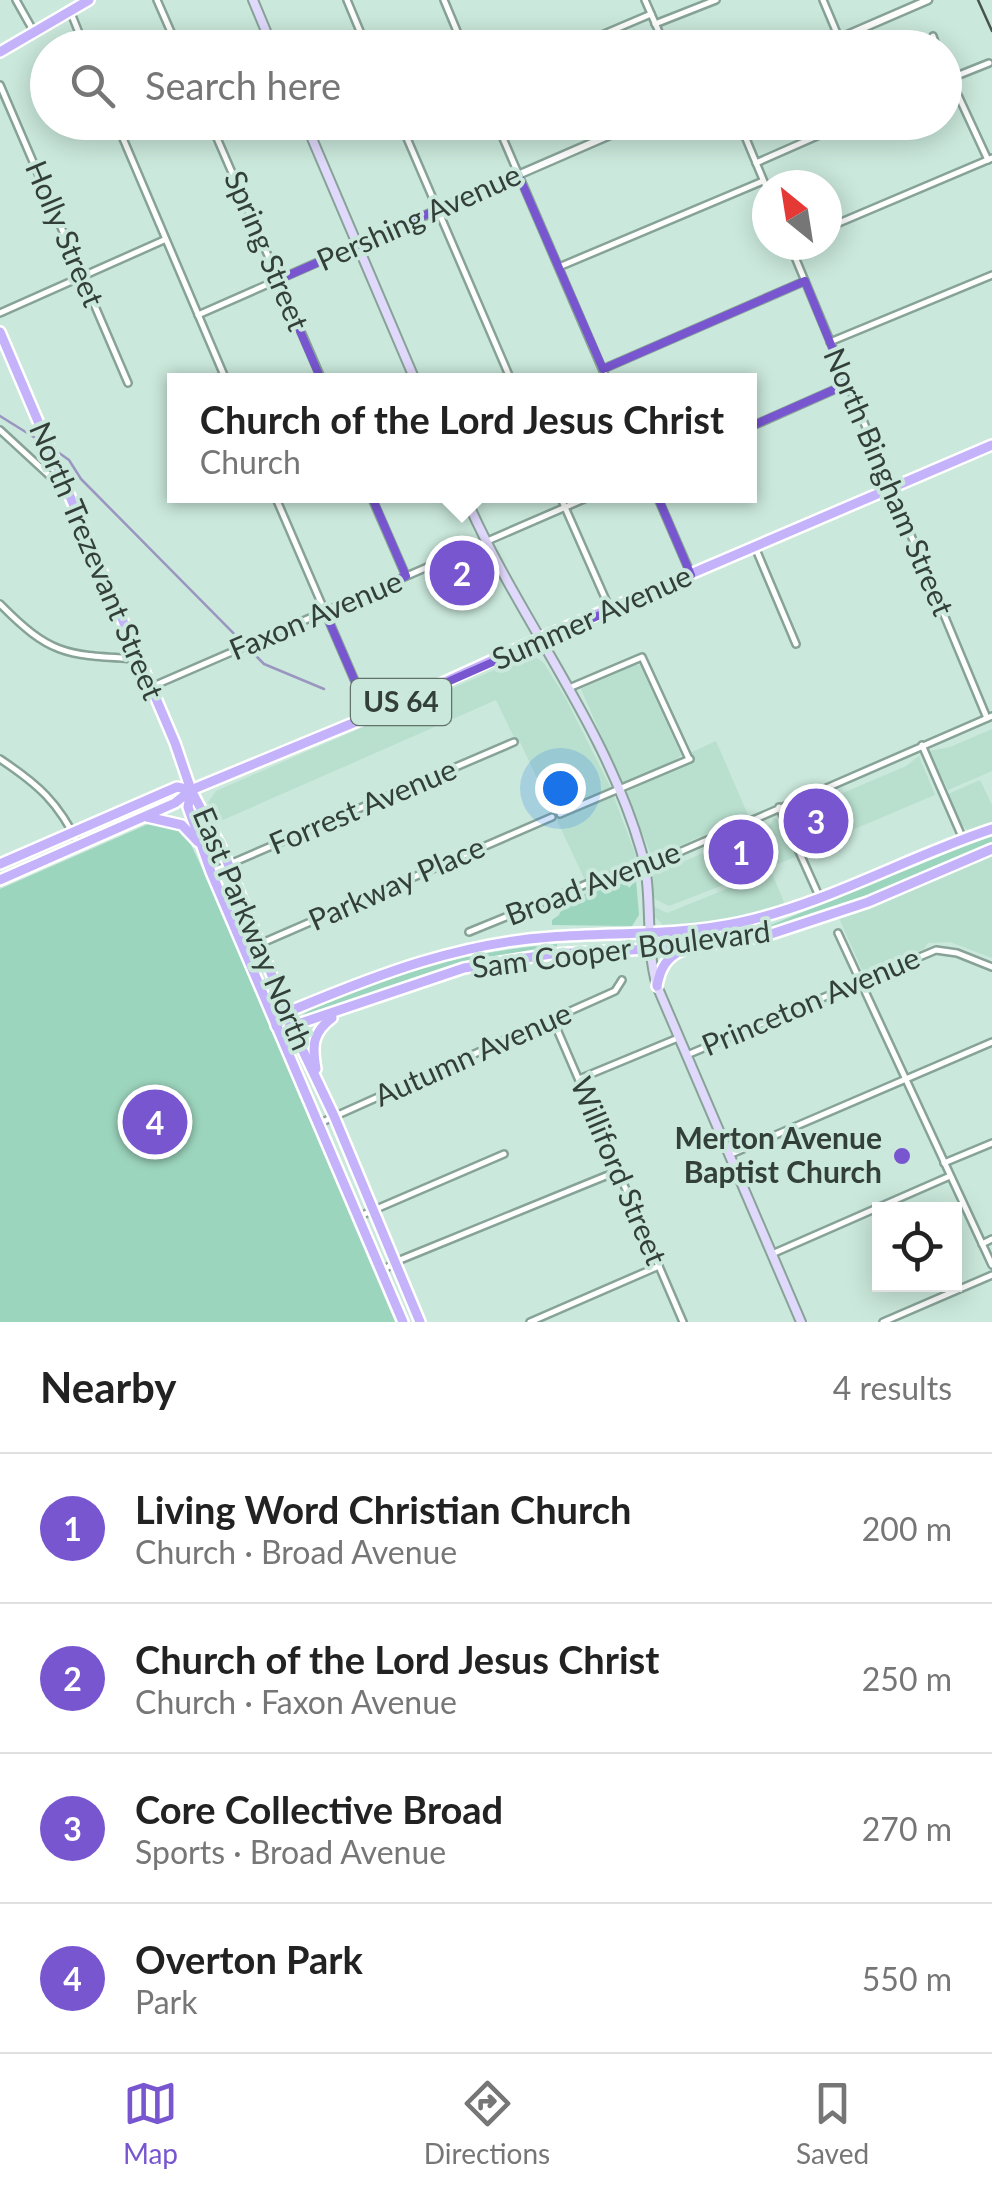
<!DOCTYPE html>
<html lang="en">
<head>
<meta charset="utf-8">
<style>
	body { margin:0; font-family:Lato,sans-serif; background:#f6f6f6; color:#222 }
	.controls { position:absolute; right:30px; bottom:30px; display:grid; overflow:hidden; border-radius:0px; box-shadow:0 5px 25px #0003 }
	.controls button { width:90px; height:90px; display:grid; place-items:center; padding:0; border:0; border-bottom:2px solid #e0e0e0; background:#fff; color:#222; font:50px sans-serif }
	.compass { position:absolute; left:752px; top:170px; width:90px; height:90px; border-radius:50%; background:#fff; box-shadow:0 5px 25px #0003; rotate:330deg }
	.you { position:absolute; left:560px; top:788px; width:35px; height:35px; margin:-25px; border:8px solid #fff; border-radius:50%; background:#1a73e8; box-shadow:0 0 0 15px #1a73e833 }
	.badge { display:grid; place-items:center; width:65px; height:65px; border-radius:50%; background:#7856d0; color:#fff; font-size:32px; font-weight:700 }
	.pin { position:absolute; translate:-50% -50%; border:5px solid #fff; box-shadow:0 2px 10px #0006 }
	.popup { position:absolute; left:167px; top:373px; width:590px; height:130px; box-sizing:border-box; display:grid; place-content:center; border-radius:0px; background:#fff; filter:drop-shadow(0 2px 8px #0005); font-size:32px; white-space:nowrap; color:#767676 }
	.popup b { font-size:38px; color:#222 }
	.popup::after { content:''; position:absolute; left:50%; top:100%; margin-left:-20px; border:20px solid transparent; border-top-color:#fff }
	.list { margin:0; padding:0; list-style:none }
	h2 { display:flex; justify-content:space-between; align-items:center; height:130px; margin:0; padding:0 40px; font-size:42px }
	h2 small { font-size:32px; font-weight:400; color:#767676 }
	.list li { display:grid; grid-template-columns:65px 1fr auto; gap:30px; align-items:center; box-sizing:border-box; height:150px; padding:0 40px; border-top:2px solid #e0e0e0 }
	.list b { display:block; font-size:38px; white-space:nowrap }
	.list p { margin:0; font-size:32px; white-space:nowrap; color:#767676 }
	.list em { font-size:32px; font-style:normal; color:#767676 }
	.icon { flex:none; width:55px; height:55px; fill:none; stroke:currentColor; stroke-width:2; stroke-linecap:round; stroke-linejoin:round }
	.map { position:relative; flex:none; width:992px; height:1322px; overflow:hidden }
	.search { position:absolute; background:#fff; box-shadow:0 5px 25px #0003; left:30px; right:30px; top:30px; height:110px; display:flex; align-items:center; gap:25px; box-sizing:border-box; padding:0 35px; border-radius:55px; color:#767676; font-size:38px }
	.sheet { height:730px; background:#fff }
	nav { display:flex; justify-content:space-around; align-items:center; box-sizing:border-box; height:140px; border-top:2px solid #e0e0e0; background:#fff; font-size:28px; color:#767676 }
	nav a { display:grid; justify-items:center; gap:5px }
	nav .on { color:#7856d0 }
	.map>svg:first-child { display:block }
	.built { fill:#b9e0cf }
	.green { fill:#9cd5be }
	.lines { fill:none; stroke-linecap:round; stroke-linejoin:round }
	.stream { stroke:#9b96c0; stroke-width:2.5 }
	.minor-casing { stroke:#87a397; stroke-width:10 }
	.tertiary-casing { stroke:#87a397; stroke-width:11 }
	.secondary-casing { stroke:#87a397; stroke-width:12 }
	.primary-casing { stroke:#fff; stroke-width:14 }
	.minor { stroke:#fff; stroke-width:5 }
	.tertiary { stroke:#fff; stroke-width:6 }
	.secondary { stroke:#e1d9fc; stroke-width:8 }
	.primary { stroke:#c4b2fa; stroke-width:9 }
	.rail { stroke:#46544e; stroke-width:2.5 }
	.marked { fill:none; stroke:#7856d0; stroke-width:8; stroke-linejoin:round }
	.poi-dot { fill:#7856d0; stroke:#cae8db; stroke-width:4 }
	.labels { text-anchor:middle; stroke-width:8; stroke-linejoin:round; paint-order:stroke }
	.shield { fill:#cae8db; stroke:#60726a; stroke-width:2.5 }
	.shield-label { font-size:28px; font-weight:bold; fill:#333f3a }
	.street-label { font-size:30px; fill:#333f3a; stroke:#cae8db }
	.poi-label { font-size:30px; font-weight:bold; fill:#333f3a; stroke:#cae8db; text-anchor:end }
</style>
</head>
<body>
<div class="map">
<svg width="992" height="1322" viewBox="0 0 992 1322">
	<rect width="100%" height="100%" fill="#cae8db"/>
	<g class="built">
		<polygon points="531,654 544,663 566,699 609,784 636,856 631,866 625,870 585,880 520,742 517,744 496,700 216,823 208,802 216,791"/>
		<polygon points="634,665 640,665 681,755 675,761 622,783 581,689"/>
		<polygon points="992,729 992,771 948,790 929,751 950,747"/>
		<polygon points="716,741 748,815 657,856 651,855 626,792 693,761 690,753"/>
		<polygon points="919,756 935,795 807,849 789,811 810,807 906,766"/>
		<polygon points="980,780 992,805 992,824 967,830 961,824 948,794"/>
		<polygon points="774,818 779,821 796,857 669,906 653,898 650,873 656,869 673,866 771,824"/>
		<polygon points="992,854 992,958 950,942 928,943 924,949 863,972 839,918"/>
		<polygon points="771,871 786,907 729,921 667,929 654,916 653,906 667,913"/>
	</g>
	<g class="green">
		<polygon points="167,821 185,832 208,881 395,1322 0,1322 0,889 153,822"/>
		<polygon points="992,835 992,842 846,904 772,928 771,925"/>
		<polygon points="636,880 639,915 632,926 552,925 552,920 559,915 564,902 594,890 626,883 629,888"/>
		<path d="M 557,944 L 557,947 C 467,961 399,979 315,1016 L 300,1017 C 313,1006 331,1000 347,993 C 416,964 483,951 557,944 Z"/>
	</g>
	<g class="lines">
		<g class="stream">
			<polyline points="0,416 45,444"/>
			<polyline points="52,448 69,460 81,479 264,664 324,689"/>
		</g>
		<g class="minor-casing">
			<g id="minor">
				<polyline points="16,0 34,32"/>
				<polyline points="157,0 178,48"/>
				<polyline points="347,0 367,48"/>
				<polyline points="444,0 464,48"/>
				<polyline points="645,0 666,48"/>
				<polyline points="823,0 839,38"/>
				<polyline points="71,13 85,48"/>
				<polyline points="655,24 716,0"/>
				<polyline points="933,36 937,48"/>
				<polyline points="571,48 651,14"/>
				<polyline points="944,65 988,160"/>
				<polyline points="944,81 989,63"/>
				<polyline points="0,85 128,383"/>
				<polyline points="116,122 226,380"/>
				<polyline points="210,122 322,380"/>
				<polyline points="400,122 511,380"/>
				<polyline points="496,122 607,380"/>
				<polyline points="739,122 767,189"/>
				<polyline points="756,163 849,122"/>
				<polyline points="827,228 992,158"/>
				<polyline points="790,245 987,718"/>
				<polyline points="559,267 763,181"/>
				<polyline points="0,313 164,240"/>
				<polyline points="198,315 357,245"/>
				<polyline points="830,342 992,275"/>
				<polyline points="603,369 805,281"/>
				<polyline points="750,427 847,384"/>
				<polyline points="0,430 64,489"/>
				<polyline points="275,496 370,716"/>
				<polyline points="371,496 406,576"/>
				<polyline points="560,496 609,607"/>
				<polyline points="657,496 690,572"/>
				<polyline points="755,547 796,644"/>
				<path d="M 0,604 C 52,657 68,655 139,659"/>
				<polyline points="151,687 591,496"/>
				<polyline points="569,688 642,657 689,759"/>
				<polyline points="922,745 963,839"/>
				<path d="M 0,759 C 39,785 58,802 79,845"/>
				<polyline points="779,807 819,896"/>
				<polyline points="560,814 690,759"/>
				<polyline points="211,872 514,742"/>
				<polyline points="469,932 594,881 645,867 992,716"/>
				<polyline points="838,933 992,1265"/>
				<polyline points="246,950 552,817"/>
				<polyline points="553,1020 683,1322"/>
				<polyline points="687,1055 936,950 957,953 992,967"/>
				<polyline points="579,1079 678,1038"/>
				<polyline points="320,1123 615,991 622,980"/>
				<polyline points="729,1155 992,1042"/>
				<polyline points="944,1163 992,1143"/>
				<polyline points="360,1216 504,1154"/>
				<polyline points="982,1244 992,1239"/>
				<polyline points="772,1254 950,1176"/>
				<polyline points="382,1271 395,1262 618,1171"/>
				<polyline points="530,1322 659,1266"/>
				<polyline points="883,1322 992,1275"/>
			</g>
		</g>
		<g class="tertiary-casing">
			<g id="tertiary">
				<polyline points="817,48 928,0"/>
				<polyline points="357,245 640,122"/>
			</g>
		</g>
		<g class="secondary-casing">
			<g id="secondary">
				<polyline points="253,0 273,48"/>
				<polyline points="305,122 415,380"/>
				<path d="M 465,496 C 517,617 604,722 641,850 C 654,894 644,941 657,986 L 801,1322"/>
			</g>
		</g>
		<g class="primary-casing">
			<g id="primary">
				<polyline points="0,52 89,0"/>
				<polyline points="0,332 175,743 191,790 223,851 295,1034 334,1116 420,1322"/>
				<polyline points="191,790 188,807 211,872 403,1322"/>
				<polyline points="147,817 182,825 198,842"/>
				<polyline points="0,864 177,787 191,790"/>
				<polyline points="0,880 175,803 191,790 370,716 541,638 992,445"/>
				<path d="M 657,986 C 660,969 666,957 683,950"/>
				<path d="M 276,1026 L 287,1013 L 295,1009 C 379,974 460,943 551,937 C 615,932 679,936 742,922 C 830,902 907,857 992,829"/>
				<polyline points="289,1027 464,968 551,954 689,947 765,936 868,902 992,849"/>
				<path d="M 316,1069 C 312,1046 312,1033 332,1018"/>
			</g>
		</g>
		<use href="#minor" class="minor"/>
		<use href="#tertiary" class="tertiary"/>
		<use href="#secondary" class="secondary"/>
		<use href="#primary" class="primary"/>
		<polyline class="rail" points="978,0 992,31"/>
	</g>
	<path class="marked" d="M 518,174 L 603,369 L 805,281 L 847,384 L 647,472 L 691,575 L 370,716 L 325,612 L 406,576 L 278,280 Z"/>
	<circle class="poi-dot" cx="902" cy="1156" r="10"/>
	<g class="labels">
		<rect class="shield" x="351" y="679" width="100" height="46" rx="8"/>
		<g class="shield-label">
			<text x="401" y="712">US 64</text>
		</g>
		<g class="street-label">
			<text transform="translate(419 218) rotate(-24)" y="10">Pershing Avenue</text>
			<text transform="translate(64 234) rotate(67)" y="10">Holly Street</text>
			<text transform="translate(266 251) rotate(67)" y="10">Spring Street</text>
			<text transform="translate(888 482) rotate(67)" y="10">North Bingham Street</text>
			<text transform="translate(96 561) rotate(67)" y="10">North Trezevant Street</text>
			<text transform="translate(316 616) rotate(-23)" y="10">Faxon Avenue</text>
			<text transform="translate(592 618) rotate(-24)" y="10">Summer Avenue</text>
			<text transform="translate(363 807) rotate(-23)" y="10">Forrest Avenue</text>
			<text transform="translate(397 884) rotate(-24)" y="10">Parkway Place</text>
			<text transform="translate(593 884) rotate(-21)" y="10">Broad Avenue</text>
			<text transform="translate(252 929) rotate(67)" y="10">East Parkway North</text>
			<text transform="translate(621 950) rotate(-7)" y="10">Sam Cooper Boulevard</text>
			<text transform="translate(811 1002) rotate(-23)" y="10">Princeton Avenue</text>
			<text transform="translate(473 1055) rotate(-24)" y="10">Autumn Avenue</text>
			<text transform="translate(618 1171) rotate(67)" y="10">Williford Street</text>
		</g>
		<g class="poi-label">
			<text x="882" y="1149">Merton Avenue<tspan x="882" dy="34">Baptist Church</tspan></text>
		</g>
	</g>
</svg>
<div class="controls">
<button><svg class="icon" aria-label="locate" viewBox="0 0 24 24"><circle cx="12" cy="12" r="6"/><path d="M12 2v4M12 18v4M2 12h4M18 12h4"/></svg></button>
</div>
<svg class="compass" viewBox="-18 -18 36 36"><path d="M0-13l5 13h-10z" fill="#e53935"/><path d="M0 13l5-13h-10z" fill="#767676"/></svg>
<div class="you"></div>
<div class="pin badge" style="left:741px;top:852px">1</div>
<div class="pin badge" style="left:462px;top:573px">2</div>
<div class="popup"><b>Church of the Lord Jesus Christ</b>Church</div>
<div class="pin badge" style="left:816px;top:821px">3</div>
<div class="pin badge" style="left:155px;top:1122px">4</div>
<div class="search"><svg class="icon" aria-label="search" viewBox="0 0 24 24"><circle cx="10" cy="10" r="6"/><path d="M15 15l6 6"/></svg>Search here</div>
</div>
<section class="sheet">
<h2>Nearby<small>4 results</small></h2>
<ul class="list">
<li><span class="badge">1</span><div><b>Living Word Christian Church</b><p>Church · Broad Avenue</p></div><em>200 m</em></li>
<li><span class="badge">2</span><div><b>Church of the Lord Jesus Christ</b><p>Church · Faxon Avenue</p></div><em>250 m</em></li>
<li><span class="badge">3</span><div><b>Core Collective Broad</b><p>Sports · Broad Avenue</p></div><em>270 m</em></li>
<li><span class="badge">4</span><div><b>Overton Park</b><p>Park</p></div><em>550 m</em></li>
</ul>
</section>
<nav>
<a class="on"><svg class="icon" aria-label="map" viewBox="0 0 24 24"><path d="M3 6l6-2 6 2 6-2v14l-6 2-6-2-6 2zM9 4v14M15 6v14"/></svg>Map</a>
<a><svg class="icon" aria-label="directions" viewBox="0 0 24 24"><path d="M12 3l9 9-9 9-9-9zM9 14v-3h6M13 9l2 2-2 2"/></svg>Directions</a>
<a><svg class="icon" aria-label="saved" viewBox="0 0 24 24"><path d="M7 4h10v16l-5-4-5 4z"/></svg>Saved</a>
</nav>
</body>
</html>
